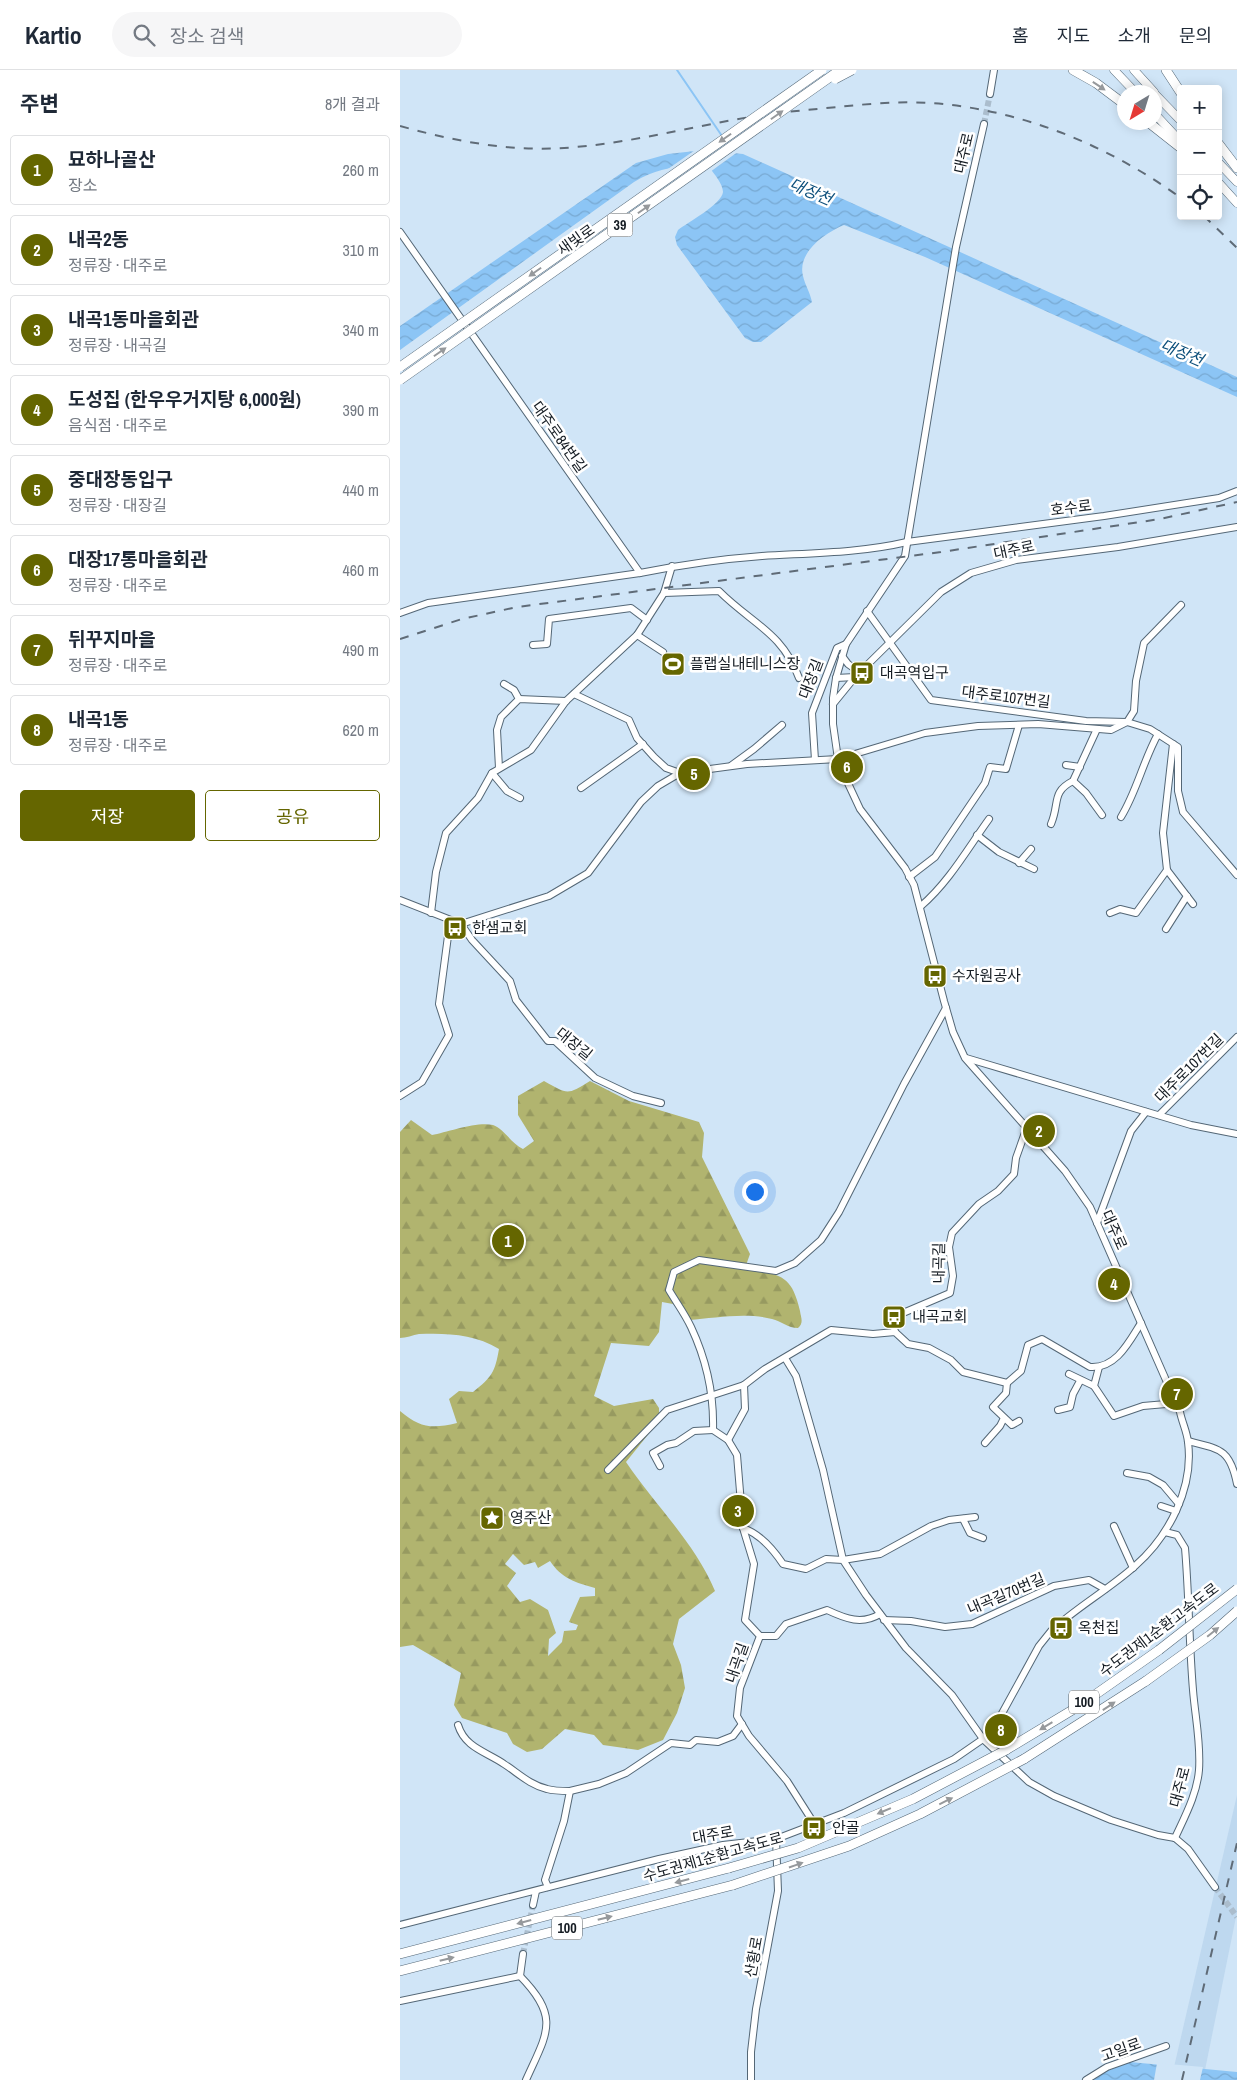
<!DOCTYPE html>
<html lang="ko">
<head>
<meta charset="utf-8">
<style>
	body { margin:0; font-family:"Archivo Narrow","Noto Sans KR",sans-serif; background:#f6f6f7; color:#1f2937 }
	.controls { position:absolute; right:15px; top:15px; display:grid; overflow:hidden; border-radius:5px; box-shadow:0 2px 12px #0003 }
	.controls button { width:45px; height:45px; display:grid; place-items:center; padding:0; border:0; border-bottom:1px solid #e0e1e3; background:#fff; color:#1f2937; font:25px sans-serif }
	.compass { position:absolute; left:717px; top:15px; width:45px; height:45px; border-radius:50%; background:#fff; box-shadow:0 2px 12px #0003; rotate:218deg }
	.you { position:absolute; left:354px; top:1121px; width:18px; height:18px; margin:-12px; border:4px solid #fff; border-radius:50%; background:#1a73e8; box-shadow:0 0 0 8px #1a73e833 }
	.badge { display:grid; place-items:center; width:32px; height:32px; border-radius:50%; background:#656600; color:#fff; font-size:16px; font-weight:700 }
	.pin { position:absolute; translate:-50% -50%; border:2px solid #fff; box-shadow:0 1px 5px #0006 }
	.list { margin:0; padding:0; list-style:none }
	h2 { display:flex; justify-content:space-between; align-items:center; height:65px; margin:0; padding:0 20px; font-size:21px }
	h2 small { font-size:16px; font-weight:400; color:#747a83 }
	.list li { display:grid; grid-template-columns:32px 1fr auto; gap:15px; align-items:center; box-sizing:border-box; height:70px; margin:0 10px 10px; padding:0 10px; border:1px solid #e0e1e3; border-radius:5px }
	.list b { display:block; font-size:19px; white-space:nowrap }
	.list p { margin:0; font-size:16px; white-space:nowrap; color:#747a83 }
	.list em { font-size:16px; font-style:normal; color:#747a83 }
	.actions { display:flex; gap:10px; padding:15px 20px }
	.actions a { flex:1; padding:11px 0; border:1px solid #656600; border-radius:5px; text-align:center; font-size:18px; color:#656600 }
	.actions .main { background:#656600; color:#fff }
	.icon { flex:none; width:28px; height:28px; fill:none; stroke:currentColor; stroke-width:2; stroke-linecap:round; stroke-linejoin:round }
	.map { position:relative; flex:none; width:837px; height:2010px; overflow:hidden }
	header { display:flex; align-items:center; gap:30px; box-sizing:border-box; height:70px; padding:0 25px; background:#fff; border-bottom:1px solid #e0e1e3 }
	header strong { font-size:24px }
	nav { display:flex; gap:28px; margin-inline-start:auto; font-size:18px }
	.search { width:350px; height:45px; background:#f6f6f7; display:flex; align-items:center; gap:12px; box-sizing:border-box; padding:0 18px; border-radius:28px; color:#747a83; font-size:19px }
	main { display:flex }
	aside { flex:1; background:#fff }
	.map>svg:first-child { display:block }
	.built { fill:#bed8ef }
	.forest { fill:url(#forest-firs); fill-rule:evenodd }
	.water { fill:url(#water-waves) }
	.pier { fill:#d0e5f7 }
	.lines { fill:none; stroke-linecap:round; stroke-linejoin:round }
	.stream { stroke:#8cc5f5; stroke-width:2 }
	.minor-tunnel { stroke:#abbdcd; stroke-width:6; stroke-dasharray:6 3; stroke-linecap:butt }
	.minor-casing { stroke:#546776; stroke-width:8 }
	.major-casing { stroke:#546776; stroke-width:9 }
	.highway-casing { stroke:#546776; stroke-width:10 }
	.minor { stroke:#fff; stroke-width:6 }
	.major { stroke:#fff; stroke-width:8 }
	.highway { stroke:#fff; stroke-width:9 }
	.rail { stroke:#5f6b77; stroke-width:2; stroke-dasharray:9 9; stroke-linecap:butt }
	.highway-bridge-casing { stroke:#546776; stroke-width:10; stroke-linecap:butt }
	.highway-bridge { stroke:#fff; stroke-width:9 }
	.oneway { fill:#96999c }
	.labels { text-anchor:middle; stroke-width:5; stroke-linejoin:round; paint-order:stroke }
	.shield { fill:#fff; stroke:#5b6065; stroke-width:1 }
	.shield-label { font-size:14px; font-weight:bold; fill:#151c23 }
	.street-label { font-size:15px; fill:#151c23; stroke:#fff }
	.poi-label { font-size:15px; fill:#151c23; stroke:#fff; text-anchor:start }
	.water-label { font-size:16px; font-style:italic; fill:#0c4f7b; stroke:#fff }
</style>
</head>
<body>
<header>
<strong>Kartio</strong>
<div class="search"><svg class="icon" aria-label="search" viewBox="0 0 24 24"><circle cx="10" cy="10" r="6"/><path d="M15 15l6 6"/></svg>장소 검색</div>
<nav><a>홈</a><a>지도</a><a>소개</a><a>문의</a></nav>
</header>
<main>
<aside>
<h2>주변<small>8개 결과</small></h2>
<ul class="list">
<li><span class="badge">1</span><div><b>묘하나골산</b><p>장소</p></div><em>260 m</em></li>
<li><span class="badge">2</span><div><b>내곡2동</b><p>정류장 · 대주로</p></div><em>310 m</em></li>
<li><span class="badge">3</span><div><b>내곡1동마을회관</b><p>정류장 · 내곡길</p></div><em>340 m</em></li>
<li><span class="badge">4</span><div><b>도성집 (한우우거지탕 6,000원)</b><p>음식점 · 대주로</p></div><em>390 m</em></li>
<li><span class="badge">5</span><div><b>중대장동입구</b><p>정류장 · 대장길</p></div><em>440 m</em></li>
<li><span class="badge">6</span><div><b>대장17통마을회관</b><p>정류장 · 대주로</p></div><em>460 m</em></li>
<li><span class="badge">7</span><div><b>뒤꾸지마을</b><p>정류장 · 대주로</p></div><em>490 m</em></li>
<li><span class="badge">8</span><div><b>내곡1동</b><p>정류장 · 대주로</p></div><em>620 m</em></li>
</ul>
<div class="actions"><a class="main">저장</a><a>공유</a></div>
</aside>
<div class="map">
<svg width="837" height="2010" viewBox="0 0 837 2010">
	<defs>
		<pattern id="forest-firs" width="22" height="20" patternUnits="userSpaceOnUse" patternTransform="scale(1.25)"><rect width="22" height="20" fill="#b1b46f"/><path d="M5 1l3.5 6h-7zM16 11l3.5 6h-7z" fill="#979a60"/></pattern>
		<pattern id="water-waves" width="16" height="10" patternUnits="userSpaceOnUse" patternTransform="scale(1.25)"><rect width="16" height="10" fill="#8cc5f5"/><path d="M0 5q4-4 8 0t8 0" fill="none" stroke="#78a9d2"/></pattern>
	</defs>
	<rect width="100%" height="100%" fill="#d0e5f7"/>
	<polygon class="built" points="837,1725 837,1842 803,2010 771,2010"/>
	<path class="forest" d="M 144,1011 C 168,1024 166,1026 190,1011 L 229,1031 L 299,1052 L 304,1063 L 302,1087 L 350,1184 L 345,1198 C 379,1206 391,1202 400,1241 C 401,1248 404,1253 398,1258 C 388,1258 381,1251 372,1249 C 346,1242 315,1248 289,1250 L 273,1234 L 262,1232 L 259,1262 L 249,1276 L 211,1273 L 194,1326 L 214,1336 L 253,1329 L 259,1338 L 259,1351 L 226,1392 C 255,1435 295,1473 315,1521 L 279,1549 L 273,1574 L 281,1595 L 285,1618 L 277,1643 L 263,1670 L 238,1680 L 203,1675 L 194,1665 L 165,1659 L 142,1679 L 127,1682 L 113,1674 L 107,1663 L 62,1648 L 54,1635 L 61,1603 L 13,1575 L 0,1577 L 0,1341 C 20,1358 32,1359 57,1353 L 49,1329 L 59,1321 L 73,1322 C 92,1307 95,1302 99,1279 C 74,1264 48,1263 19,1264 C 13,1265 6,1268 0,1268 L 0,1062 L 11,1050 L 32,1065 C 47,1062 78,1051 93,1055 C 104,1059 112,1074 123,1079 L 134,1071 L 118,1045 L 118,1026 ZM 113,1484 L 124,1495 L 135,1492 L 138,1498 L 150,1491 C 161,1508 176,1513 195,1518 L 195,1526 L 180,1527 L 169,1552 L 178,1555 L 176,1560 L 164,1561 L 162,1572 L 148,1586 L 149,1569 L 156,1563 L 148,1540 L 130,1529 L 120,1532 L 107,1516 L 116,1503 L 105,1494 Z"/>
	<g class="water">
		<path d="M 304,80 L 343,84 L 837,307 L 837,327 L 525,187 L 444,155 C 425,163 397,182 403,206 C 405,215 410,222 412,232 L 361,272 L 353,272 L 345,268 L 277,175 L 275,167 L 278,160 C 287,153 322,134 323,122 C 323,114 314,104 310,98 C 279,96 262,96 234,112 L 0,280 L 0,256 L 236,93 L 268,84 Z"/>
		<polygon points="730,1992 837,2002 837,2010 691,2010 697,2005"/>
	</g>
	<g class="pier">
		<polygon points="304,77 339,81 310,102 284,99 265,101 298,78"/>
		<polygon points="757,1993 803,1997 800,2010 754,2010"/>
	</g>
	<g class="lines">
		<polyline class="stream" points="277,0 322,66"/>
		<g class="minor-tunnel">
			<polyline points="584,54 590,24"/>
			<polyline points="815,1817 837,1847"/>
			<polyline points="123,1884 133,1835"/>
		</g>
		<g class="minor-casing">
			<g id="minor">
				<polyline points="590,24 594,0"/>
				<polyline points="0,162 240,503"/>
				<path d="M 264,523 L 319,521 C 352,554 382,562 399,608"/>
				<polyline points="467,541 531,630 686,651 727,652 750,659 778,677 778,721 783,742 837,805"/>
				<path d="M 0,543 L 28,533 L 240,503 C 280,495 321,489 362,486 C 411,483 460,483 507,472 L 704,446 L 819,428 L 837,421"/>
				<polyline points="237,565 263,582"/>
				<polyline points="133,575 147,574 149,549 231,538 247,550"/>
				<polyline points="442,586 448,594 455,599 465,597"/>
				<polyline points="436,608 455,607 541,522 571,503 616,490 718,477 837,457"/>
				<polyline points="104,614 114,620 119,629"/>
				<polyline points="174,624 229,650 237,668 254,687 266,698 280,703"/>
				<polyline points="433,634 455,607"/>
				<polyline points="773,674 763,763 767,800 793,834"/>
				<polyline points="415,690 412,643 437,578 446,574"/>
				<polyline points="332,695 354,679 382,655"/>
				<polyline points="666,695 680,697"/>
				<polyline points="99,698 97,660 101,647 119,629 166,631"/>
				<polyline points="92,703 107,721 120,728"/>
				<polyline points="673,711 686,723 702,745"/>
				<polyline points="181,718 243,674"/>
				<path d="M 721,747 C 737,721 743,691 758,664"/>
				<path d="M 651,754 C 660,733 651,722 673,711 L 697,659"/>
				<polyline points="577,765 599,782 634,799"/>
				<polyline points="619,793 631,779"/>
				<polyline points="509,807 535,787 585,713 590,697 606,699 619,655"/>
				<polyline points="0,830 61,854 149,826 188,803 241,732 258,716 280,703 347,694 438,689 525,663 578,656 638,654 711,660 727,652 734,641 736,611 744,573 781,535"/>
				<path d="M 521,836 C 549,812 568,778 589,749"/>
				<polyline points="31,843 36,802 46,763 78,728 92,703 131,680 166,631 237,565 264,523 272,496"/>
				<polyline points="710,843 720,839 736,843 767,800"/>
				<polyline points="61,854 72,870 110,911 116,930 148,971 155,971 195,1008 233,1026 261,1033"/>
				<polyline points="766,859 787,826"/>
				<polyline points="566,988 791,1055 837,1064"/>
				<polyline points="0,1026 22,1012 49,965 39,934 48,866 54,852"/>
				<polyline points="759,1045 837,967"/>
				<polyline points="697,1153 731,1061 746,1042"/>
				<polyline points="495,1262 493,1254 503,1243 550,1223 553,1206 549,1177 552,1163 579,1134 598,1121 614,1104 616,1088 627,1057"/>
				<polyline points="385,1288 396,1306 423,1400 443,1490 480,1484 531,1456 549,1450 575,1447"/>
				<polyline points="699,1297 694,1316 714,1346 743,1336 766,1334 775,1330"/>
				<polyline points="669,1304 694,1316"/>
				<polyline points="607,1313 606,1323 593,1337 612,1355 619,1351"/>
				<polyline points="658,1340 670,1337 673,1324 680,1311"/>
				<polyline points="328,1370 345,1339 344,1315"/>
				<path d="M 788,1371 C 820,1379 830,1379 837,1414"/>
				<polyline points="585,1373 600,1356 604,1348"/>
				<polyline points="260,1396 253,1383 267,1375 276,1373 294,1361 313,1360"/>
				<path d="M 208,1400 L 267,1340 L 344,1315 L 365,1299 L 431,1260 L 473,1264 L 495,1262 L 508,1274 L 529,1278 L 551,1290 L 563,1302 L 607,1313 L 621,1301 L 628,1275 L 642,1269 L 690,1297 C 716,1299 729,1272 741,1253"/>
				<polyline points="727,1403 749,1407 763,1415 779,1434"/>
				<polyline points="761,1436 776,1441"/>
				<polyline points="563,1449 570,1463 583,1468"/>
				<polyline points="714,1456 733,1498"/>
				<path d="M 343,1458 C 360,1464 373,1479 383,1494 L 406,1499 L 426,1489 L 443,1490 L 466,1525 L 506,1578 L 552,1625 L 583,1669 L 629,1712 L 654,1726 L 711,1750 L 758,1765 L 775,1768"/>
				<path d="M 765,1462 L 777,1465 L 785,1478 C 789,1525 789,1572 793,1620 C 795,1646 801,1673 799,1700 C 797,1724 785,1746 775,1768"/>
				<polyline points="484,1550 511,1551 545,1557 572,1554 654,1516 689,1510 705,1519"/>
				<path d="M 360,1566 L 376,1566 L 386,1554 L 427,1540 C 446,1549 462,1555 480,1544"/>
				<path d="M 58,1655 C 65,1678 87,1682 104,1694 C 118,1703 130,1715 147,1719 C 154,1721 163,1721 170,1721 L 164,1751 L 145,1810 L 148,1817"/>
				<polyline points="170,1721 199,1714 226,1703 271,1673 290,1675 296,1670 318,1672 333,1666 342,1654"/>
				<path d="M 415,1755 L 387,1711 L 349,1666 L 337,1646 L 340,1618 L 360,1566 L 345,1550 L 354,1494 L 343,1458 L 337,1385 L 328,1370 L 313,1360 C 314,1326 306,1289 291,1257 C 285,1244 276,1232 269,1220 L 274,1202 L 299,1190 L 376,1201 L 395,1193 L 421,1170 L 439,1142 L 504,1014 L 546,938"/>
				<polyline points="775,1768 788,1779 815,1817"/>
				<polyline points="133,1835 136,1821"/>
				<path d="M 0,1855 L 259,1789 L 323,1775 L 376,1769 L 444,1743 L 554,1689 L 583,1669 L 594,1658 L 639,1576 L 651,1561 C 677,1537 708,1520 735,1496 C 769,1466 794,1418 788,1372 C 787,1362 782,1352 780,1342 L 690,1137 L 665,1101 L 565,988 L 553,962 L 544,931 L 514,815 L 505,798 L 460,739 L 446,709 L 438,689 L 433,654 L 433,628 L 436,608 L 446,574 L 505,486 L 556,177 L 584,54"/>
				<path d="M 120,1906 C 161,1948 147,1963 126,2010"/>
				<polyline points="120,1906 123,1884"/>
				<polyline points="0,1931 120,1906"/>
				<polyline points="351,2010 351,1982 356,1939 378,1821 376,1769"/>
				<polyline points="686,2010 707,1997 766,1976"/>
			</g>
		</g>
		<g class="major-casing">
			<g id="major">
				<polyline points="714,0 735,22"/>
				<polyline points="734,0 754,22"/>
				<polyline points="754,23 781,51"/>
				<polyline points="754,43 781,72"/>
				<polyline points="818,92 837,112"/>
				<polyline points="818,112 837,133"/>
			</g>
		</g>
		<g class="highway-casing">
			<g id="highway">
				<polyline points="673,0 696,13 724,34"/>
				<polyline points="766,0 781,23"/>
				<polyline points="748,52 781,78"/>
				<polyline points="818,73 837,98"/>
				<polyline points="606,1680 679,1636 759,1580"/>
				<polyline points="624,1689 746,1611"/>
				<polyline points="0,1884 329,1798"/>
				<polyline points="0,1901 333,1815"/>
			</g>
		</g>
		<use href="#minor" class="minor"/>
		<use href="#major" class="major"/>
		<use href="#highway" class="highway"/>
		<g class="rail">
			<path d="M 0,56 C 58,72 115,83 176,77 C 244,71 309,52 376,43 C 396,41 416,39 437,37 C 467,34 499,31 530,33 C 620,39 708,75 781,128"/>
			<polyline points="804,146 837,178"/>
			<polyline points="0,569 62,549 117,537 541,482 760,449 837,432"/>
			<polyline points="782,2010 837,1773"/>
		</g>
		<g class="highway-bridge-casing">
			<g id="highway-bridge">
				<polyline points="435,9 452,0"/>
				<polyline points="0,297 422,0"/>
				<polyline points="0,310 440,0"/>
				<polyline points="759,1580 837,1519"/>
				<polyline points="746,1611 810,1565 837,1541"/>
				<polyline points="329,1798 398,1778 513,1729 606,1680"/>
				<polyline points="333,1815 449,1776 520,1744 624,1689"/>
			</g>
		</g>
		<use href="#highway-bridge" class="highway-bridge"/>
	</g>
	<defs><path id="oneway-solid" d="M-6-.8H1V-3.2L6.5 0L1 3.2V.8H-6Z" transform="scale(1.25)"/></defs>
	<g class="oneway">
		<use href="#oneway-solid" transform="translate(699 16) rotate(34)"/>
		<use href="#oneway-solid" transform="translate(377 45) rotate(-35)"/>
		<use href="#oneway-solid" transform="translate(325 68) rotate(145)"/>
		<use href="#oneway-solid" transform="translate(244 139) rotate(-35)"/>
		<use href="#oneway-solid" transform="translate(135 202) rotate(145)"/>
		<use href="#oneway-solid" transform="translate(40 282) rotate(-35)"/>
		<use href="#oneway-solid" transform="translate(813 1562) rotate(-39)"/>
		<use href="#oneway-solid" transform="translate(709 1636) rotate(-34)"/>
		<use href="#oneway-solid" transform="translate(646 1656) rotate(149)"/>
		<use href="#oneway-solid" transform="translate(546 1731) rotate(-26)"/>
		<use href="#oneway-solid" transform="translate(484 1741) rotate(157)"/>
		<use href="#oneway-solid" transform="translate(396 1795) rotate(-19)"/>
		<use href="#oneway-solid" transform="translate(282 1811) rotate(165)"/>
		<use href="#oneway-solid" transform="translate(205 1848) rotate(-14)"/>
		<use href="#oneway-solid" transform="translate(124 1852) rotate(165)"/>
		<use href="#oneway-solid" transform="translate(47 1889) rotate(-14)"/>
	</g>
	<defs>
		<g id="stadium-square" transform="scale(1.25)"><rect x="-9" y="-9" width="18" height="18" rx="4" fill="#656600" stroke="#fff"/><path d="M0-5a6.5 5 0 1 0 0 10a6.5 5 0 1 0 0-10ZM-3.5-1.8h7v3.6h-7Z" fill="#fff"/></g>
		<g id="bus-square" transform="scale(1.25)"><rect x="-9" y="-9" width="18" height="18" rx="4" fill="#656600" stroke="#fff"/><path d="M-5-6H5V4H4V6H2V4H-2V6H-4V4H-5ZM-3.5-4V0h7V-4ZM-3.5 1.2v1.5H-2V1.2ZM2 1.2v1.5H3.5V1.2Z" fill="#fff"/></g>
		<g id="sight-square" transform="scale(1.25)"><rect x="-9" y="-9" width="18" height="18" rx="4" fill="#656600" stroke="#fff"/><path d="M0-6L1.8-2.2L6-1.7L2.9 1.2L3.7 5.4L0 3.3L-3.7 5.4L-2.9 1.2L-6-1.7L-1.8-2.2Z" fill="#fff"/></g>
	</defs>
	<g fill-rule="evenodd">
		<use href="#stadium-square" x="273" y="594"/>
		<use href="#bus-square" x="462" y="603"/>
		<use href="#bus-square" x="55" y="858"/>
		<use href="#bus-square" x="535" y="906"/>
		<use href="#bus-square" x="494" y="1247"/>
		<use href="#sight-square" x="92" y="1448"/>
		<use href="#bus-square" x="661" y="1558"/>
		<use href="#bus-square" x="414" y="1758"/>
	</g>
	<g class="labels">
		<g class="shield">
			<rect x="207.5" y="143.5" width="25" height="23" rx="4"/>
			<rect x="669" y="1620.5" width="30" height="23" rx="4"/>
			<rect x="152" y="1846.5" width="30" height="23" rx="4"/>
		</g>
		<g class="shield-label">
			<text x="220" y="160">39</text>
			<text x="684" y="1637">100</text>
			<text x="167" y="1863">100</text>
		</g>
		<g class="street-label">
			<text transform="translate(564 83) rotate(-77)" y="5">대주로</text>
			<text transform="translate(176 170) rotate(-35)" y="5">새빛로</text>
			<text transform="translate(159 367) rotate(55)" y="5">대주로84번길</text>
			<text transform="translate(671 438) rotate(-7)" y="5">호수로</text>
			<text transform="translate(614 480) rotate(-12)" y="5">대주로</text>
			<text transform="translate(411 609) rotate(-69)" y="5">대장길</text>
			<text transform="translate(606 627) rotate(7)" y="5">대주로107번길</text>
			<text transform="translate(174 974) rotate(39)" y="5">대장길</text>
			<text transform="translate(789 998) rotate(-45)" y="5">대주로107번길</text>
			<text transform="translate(714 1160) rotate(66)" y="5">대주로</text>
			<text transform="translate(539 1193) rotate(-89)" y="5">내곡길</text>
			<text transform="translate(606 1524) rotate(-23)" y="5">내곡길70번길</text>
			<text transform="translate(759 1560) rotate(-37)" y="5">수도권제1순환고속도로</text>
			<text transform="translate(337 1593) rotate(-71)" y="5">내곡길</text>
			<text transform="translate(780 1717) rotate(-75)" y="5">대주로</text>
			<text transform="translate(313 1765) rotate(-10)" y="5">대주로</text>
			<text transform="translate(313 1787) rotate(-16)" y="5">수도권제1순환고속도로</text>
			<text transform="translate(354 1887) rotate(-80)" y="5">산황로</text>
			<text transform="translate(721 1980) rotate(-20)" y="5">고일로</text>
		</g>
		<g class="poi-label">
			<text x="290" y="599">플랩실내테니스장</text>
			<text x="480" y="608">대곡역입구</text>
			<text x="72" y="863">한샘교회</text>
			<text x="552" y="911">수자원공사</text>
			<text x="512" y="1252">내곡교회</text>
			<text x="110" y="1453">영주산</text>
			<text x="678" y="1563">옥천집</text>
			<text x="432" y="1763">안골</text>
		</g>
		<g class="water-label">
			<text transform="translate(411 121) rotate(23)" y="6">대장천</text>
			<text transform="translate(782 282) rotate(23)" y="6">대장천</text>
		</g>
	</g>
</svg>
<div class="controls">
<button>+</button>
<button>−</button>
<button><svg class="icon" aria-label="locate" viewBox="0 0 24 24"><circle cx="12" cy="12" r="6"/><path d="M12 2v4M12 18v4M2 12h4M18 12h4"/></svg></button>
</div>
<svg class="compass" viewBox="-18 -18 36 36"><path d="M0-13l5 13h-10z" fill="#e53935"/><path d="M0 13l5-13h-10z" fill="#747a83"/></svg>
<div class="you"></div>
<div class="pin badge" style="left:108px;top:1171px">1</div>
<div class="pin badge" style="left:639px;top:1061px">2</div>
<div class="pin badge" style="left:338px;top:1441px">3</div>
<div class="pin badge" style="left:714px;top:1214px">4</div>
<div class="pin badge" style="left:294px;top:704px">5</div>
<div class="pin badge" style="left:447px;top:697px">6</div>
<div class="pin badge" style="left:777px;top:1324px">7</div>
<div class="pin badge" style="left:601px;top:1660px">8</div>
</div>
</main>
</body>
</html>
